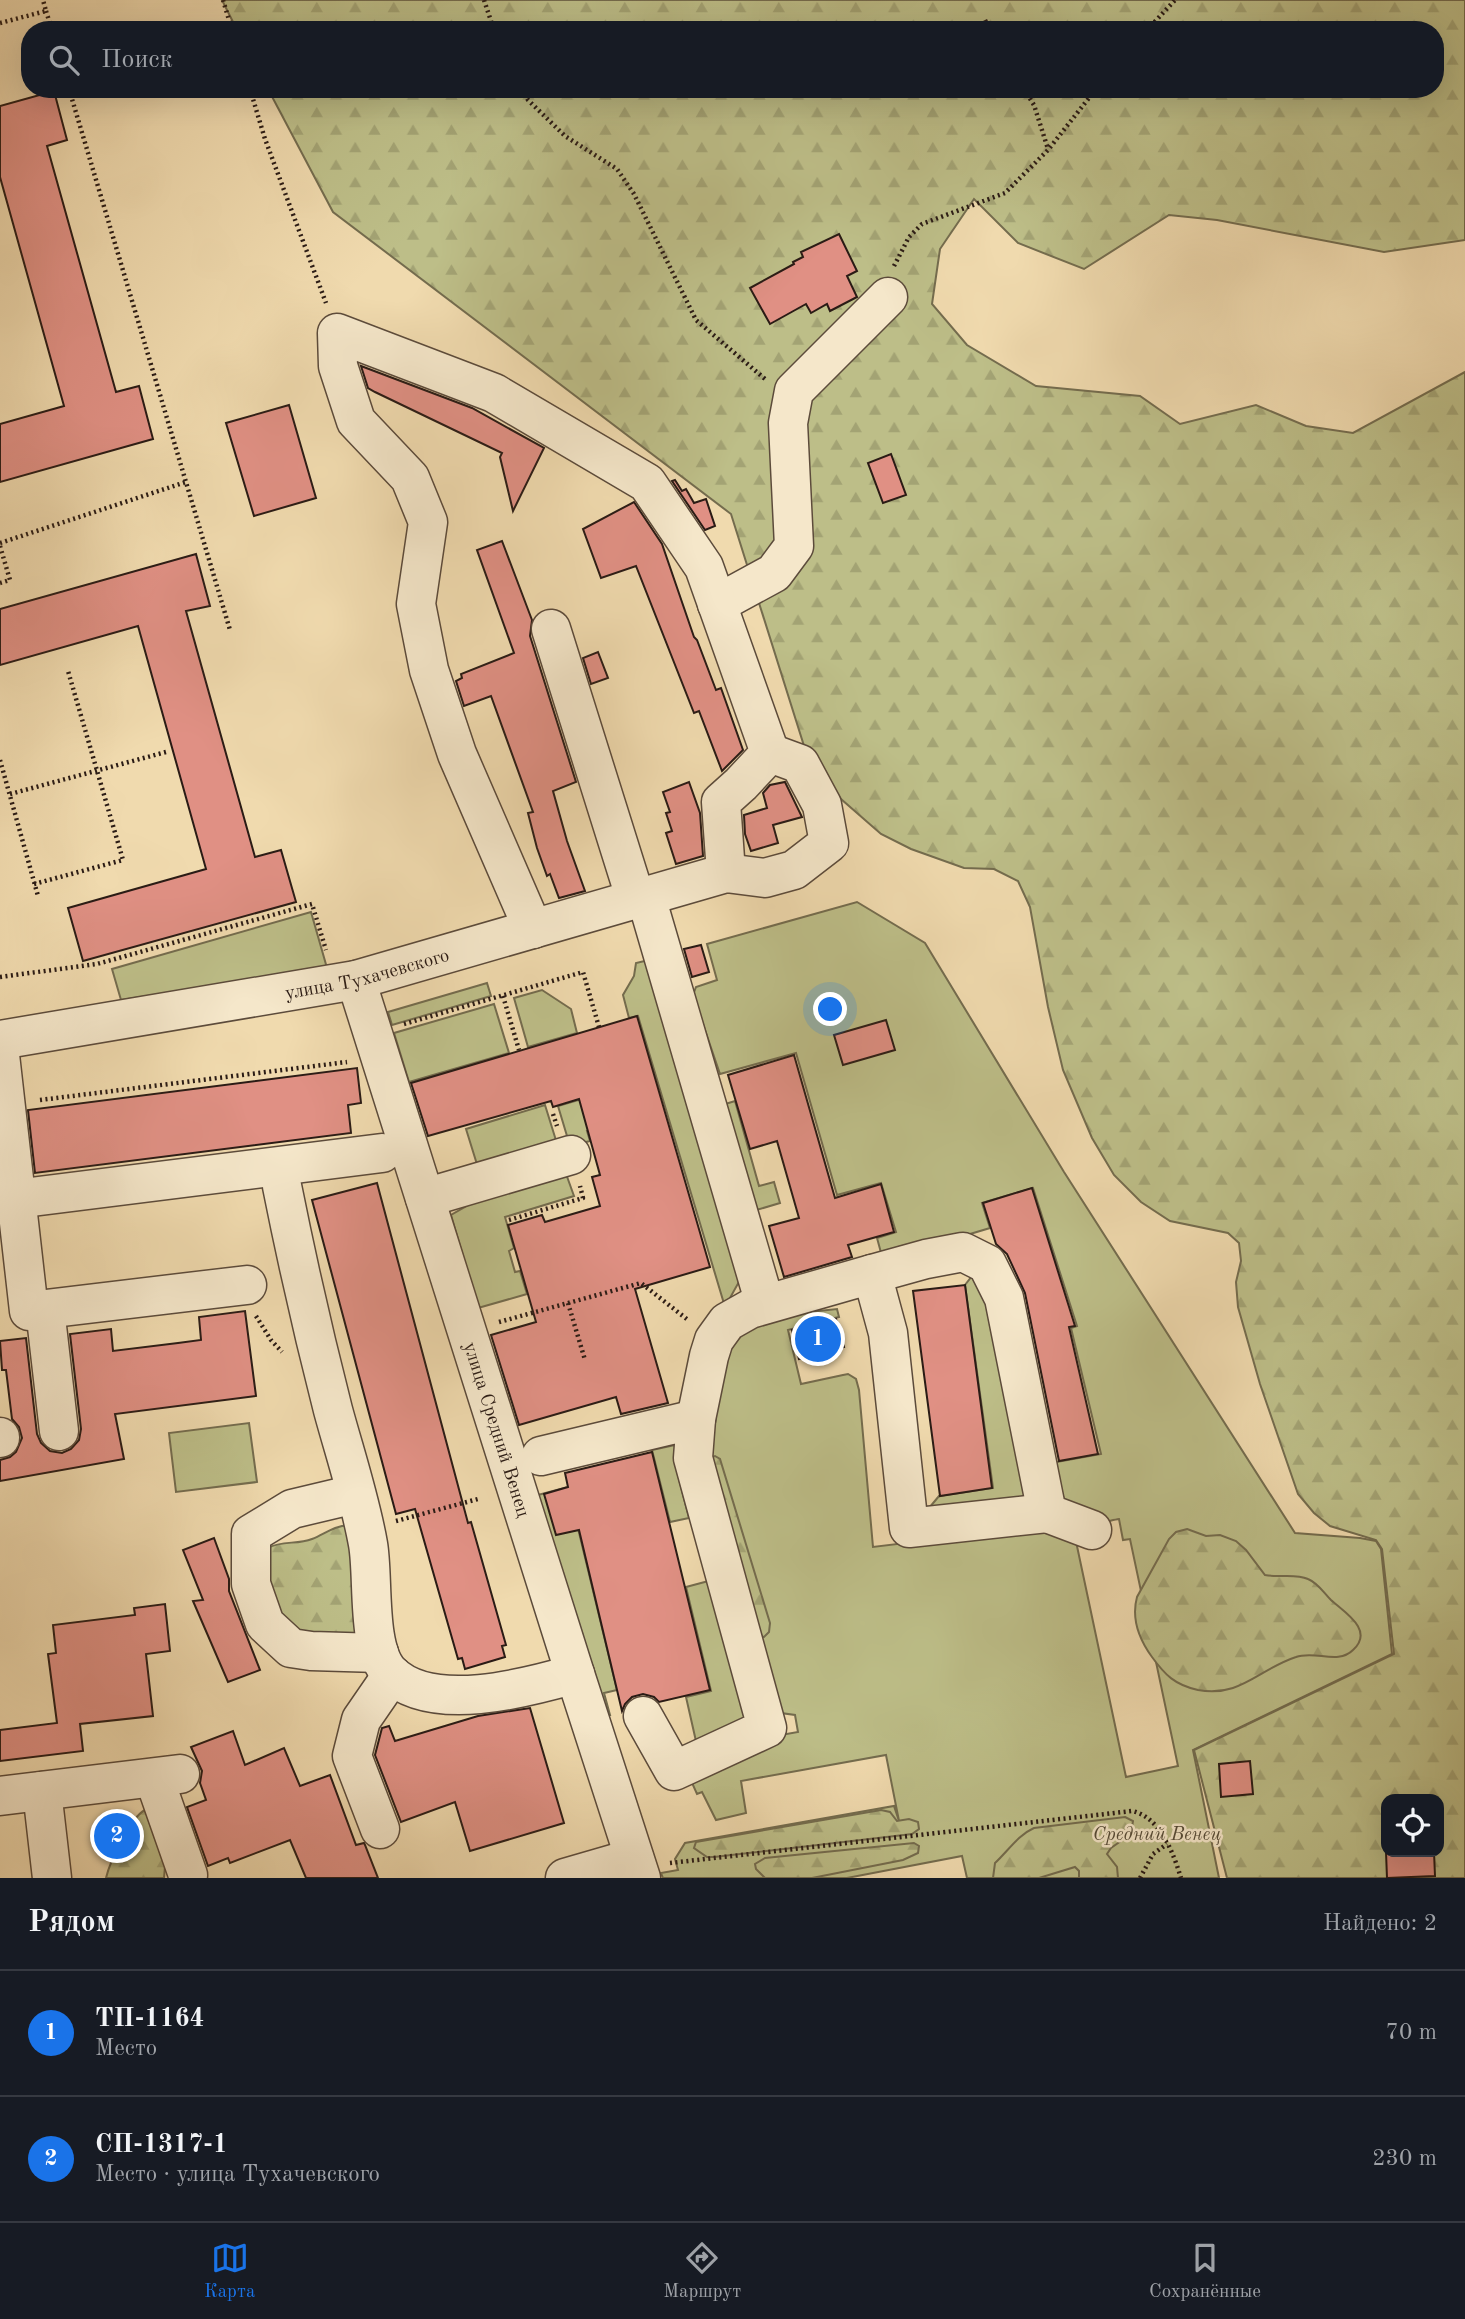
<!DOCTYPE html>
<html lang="ru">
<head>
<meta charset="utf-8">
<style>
	body { margin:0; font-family:"Old Standard TT",serif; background:#242831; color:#f1f3f6 }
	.controls { position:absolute; right:21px; bottom:21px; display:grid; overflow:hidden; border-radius:14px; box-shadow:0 7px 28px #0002 }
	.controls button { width:63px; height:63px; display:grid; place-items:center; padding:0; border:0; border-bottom:2px solid #363941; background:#171b24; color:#f1f3f6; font:35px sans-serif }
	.you { position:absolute; left:831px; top:1010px; width:24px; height:24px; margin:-18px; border:5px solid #fff; border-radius:50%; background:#1a73e8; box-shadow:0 0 0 10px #1a73e833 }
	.badge { display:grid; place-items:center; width:46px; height:46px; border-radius:50%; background:#1a73e8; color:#fff; font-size:23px; font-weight:700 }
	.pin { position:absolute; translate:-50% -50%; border:4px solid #fff; box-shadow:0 2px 7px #0006 }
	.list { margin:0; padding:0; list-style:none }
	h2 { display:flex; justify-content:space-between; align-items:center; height:91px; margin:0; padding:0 28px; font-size:30px }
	h2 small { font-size:23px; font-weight:400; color:#9ea1a6 }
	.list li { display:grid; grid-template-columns:46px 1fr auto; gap:21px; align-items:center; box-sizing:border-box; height:126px; padding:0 28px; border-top:2px solid #363941 }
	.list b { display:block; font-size:26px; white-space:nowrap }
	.list p { margin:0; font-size:23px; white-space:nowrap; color:#9ea1a6 }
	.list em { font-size:23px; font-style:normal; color:#9ea1a6 }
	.icon { flex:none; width:38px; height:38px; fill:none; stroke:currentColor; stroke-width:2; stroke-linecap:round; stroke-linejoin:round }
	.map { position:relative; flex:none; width:1465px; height:1878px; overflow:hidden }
	.search { position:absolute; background:#171b24; box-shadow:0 7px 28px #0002; left:21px; right:21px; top:21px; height:77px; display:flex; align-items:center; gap:18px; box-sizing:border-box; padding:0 24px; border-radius:28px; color:#9ea1a6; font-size:26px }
	.sheet { height:343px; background:#171b24 }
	nav { display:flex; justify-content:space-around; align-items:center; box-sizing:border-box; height:98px; border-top:2px solid #363941; background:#171b24; font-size:19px; color:#9ea1a6 }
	nav a { display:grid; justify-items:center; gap:4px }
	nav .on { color:#1a73e8 }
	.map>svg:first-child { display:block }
	.green { fill:#bdbe88; stroke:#746c4e; stroke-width:2 }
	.forest { fill:url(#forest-firs); stroke:#746c4e; stroke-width:2; fill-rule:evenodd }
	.building { fill:#e09084; stroke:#2a1b15; stroke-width:2 }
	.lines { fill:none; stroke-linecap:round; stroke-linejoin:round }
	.minor-casing { stroke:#5c4b3b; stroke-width:41 }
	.path { stroke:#2a1b15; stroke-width:4.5; stroke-dasharray:2 3.5; stroke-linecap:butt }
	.minor { stroke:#f5e7ca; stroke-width:38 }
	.labels { text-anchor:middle; stroke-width:5; stroke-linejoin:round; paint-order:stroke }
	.street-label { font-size:19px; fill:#2a1b15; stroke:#f5e7ca }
	.park-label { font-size:19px; font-style:italic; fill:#564c38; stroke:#f5e7ca }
</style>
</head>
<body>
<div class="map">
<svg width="1465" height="1878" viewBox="0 0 1465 1878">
	<defs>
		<pattern id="forest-firs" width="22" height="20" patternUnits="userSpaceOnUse" patternTransform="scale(1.75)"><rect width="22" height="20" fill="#bdbe88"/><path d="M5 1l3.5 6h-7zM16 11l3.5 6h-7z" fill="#a3a374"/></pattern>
	</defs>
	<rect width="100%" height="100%" fill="#f0daae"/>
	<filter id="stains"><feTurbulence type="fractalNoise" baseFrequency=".00286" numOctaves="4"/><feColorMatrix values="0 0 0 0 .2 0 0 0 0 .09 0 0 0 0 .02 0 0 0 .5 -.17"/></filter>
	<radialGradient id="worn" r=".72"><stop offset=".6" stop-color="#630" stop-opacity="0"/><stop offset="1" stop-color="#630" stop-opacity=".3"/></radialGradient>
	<g class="green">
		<path d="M 857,902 L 925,943 L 1064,1172 L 1295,1533 L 1360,1538 L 1376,1541 L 1381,1549 L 1392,1654 L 1193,1750 L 1219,1878 L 967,1878 L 962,1856 L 847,1878 L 663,1878 L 661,1873 L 678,1870 L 675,1859 L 685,1843 L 894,1806 L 899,1821 L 886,1755 L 741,1781 L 746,1813 L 716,1820 L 702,1792 L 697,1794 L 689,1776 L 770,1737 L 798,1732 L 795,1715 L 781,1713 L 705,1474 L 722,1355 L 746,1331 L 771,1316 L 837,1309 L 839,1317 L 788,1330 L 801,1384 L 843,1375 L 848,1374 L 856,1379 L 859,1390 L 873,1547 L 1023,1529 L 1074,1532 L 1126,1777 L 1178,1766 L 1130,1539 L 1123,1540 L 1119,1519 C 1112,1520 1103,1523 1096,1523 C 1067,1522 1058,1485 1051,1463 L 1101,1454 L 1071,1328 L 1077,1326 L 1033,1188 L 982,1203 L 990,1228 L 883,1260 L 877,1238 L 896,1232 L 881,1183 L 837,1195 L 796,1053 L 720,1074 L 693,995 L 696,987 L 717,980 L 707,944 Z"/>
		<polygon points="311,912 327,968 121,1000 112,969"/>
		<polygon points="649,960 740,1280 725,1307 638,1016 629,1018 623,995 634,976 636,963"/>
		<polygon points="487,983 491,996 392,1025 388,1012"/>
		<polygon points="542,990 571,1009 577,1033 528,1047 514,998"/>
		<polygon points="494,1004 509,1053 409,1082 394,1033"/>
		<polygon points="602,1093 611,1124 587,1131 590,1141 570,1146 558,1106"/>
		<polygon points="735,1101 759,1186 774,1182 780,1203 753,1211 719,1106"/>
		<polygon points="545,1105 559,1150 480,1174 466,1129"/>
		<polygon points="565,1171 574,1196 505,1217 514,1248 509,1251 515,1272 520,1271 527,1294 478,1308 451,1215 486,1195"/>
		<polygon points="972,1276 988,1285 1028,1488 1023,1497 929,1508 939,1496 993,1488 965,1285"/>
		<polygon points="249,1423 257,1482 176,1492 169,1433"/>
		<polygon points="675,1445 675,1463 689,1518 670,1522 652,1450"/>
		<polygon points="568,1487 617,1690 604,1693 610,1715 608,1715 538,1495"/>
		<polygon points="716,1579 749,1715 698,1750 686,1697 711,1691 686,1587"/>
	</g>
	<g class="forest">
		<path d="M 222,0 L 1465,0 L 1465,240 L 1384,252 L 1217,220 L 1169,215 L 1084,269 L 1018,243 L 974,199 L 940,249 L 932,304 L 967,345 L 1036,386 L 1140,396 L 1180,424 L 1256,405 L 1306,426 L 1353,433 L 1465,372 L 1465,1878 L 1227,1878 L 1194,1750 L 1394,1654 L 1382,1549 L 1376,1540 L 1330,1526 L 1314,1513 L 1298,1494 L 1260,1384 L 1238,1307 L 1236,1282 L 1241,1261 L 1239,1243 L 1228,1233 L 1170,1221 L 1141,1202 L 1114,1175 L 1092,1138 L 1063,1070 L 1048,1007 L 1030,907 L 1018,881 L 994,869 L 964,868 L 911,849 L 881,834 L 841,799 L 805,749 L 731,514 L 333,212 L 268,89 L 1435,89 L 1435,30 L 237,30 ZM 1386,1799 L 1439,1799 L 1439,1852 L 1386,1852 Z"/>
		<polygon points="715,1456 720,1459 770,1623 769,1632 764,1637 758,1636 709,1458"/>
		<path d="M 349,1525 L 365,1636 L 287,1630 L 263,1577 L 268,1548 C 282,1540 297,1545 312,1539 C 325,1534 333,1526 349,1525 Z"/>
		<path d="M 1187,1529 L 1206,1536 L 1220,1535 L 1236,1541 L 1246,1550 L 1265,1575 C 1279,1578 1295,1573 1308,1579 C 1318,1583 1324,1593 1331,1600 C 1344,1612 1375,1630 1353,1650 C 1338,1665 1315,1650 1296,1657 C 1259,1669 1240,1698 1198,1690 C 1175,1685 1165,1675 1152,1657 C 1139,1639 1131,1619 1137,1597 L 1169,1539 L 1176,1532 Z"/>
		<path d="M 145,1810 L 165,1866 L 164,1878 L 106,1878 C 110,1861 131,1817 145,1810 Z"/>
		<polygon points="881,1810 890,1812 897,1821 909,1819 918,1822 919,1829 912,1834 714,1857 707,1857 694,1848 696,1842"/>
		<path d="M 1125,1817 L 1133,1821 L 1131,1834 L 1111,1848 L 1107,1854 L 1117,1867 L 1118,1878 L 1079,1878 L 1079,1871 L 1075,1867 L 1039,1878 L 993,1878 L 995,1863 C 1008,1851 1018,1835 1034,1828 Z"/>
		<polygon points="914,1843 919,1846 918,1853 903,1860 812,1878 765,1878 756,1869 755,1864 765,1858"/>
	</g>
	<g class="building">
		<polygon points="54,91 67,140 47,146 116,392 139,386 153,439 0,482 0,424 64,406 0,177 0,106"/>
		<polygon points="839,234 857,271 847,276 857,297 830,311 827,304 811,313 806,304 770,324 750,288 794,264 793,262 803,257 801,252"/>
		<polygon points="361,366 472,408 544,448 513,511 500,457 502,453 375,392 368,388"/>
		<polygon points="289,405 316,498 254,516 226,423"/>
		<polygon points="891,454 906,495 883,503 868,463"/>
		<polygon points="675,480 682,491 686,489 694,503 706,499 715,526 705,530 672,481"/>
		<polygon points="634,502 662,544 694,637 697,640 716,690 721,688 743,750 722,771 699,711 694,713 636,566 601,578 583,529"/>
		<polygon points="502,541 532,620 530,636 576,782 553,791 567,841 585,891 559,898 550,874 547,876 537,848 528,813 533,812 491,696 464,706 456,681 462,678 461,674 514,653 477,550"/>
		<polygon points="196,554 210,606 186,611 255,857 281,850 296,902 83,961 68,908 206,869 138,626 0,665 0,609"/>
		<polygon points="598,652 608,678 591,684 583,658"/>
		<polygon points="689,782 700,813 703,856 676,864 666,833 672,831 666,813 670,812 663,792"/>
		<polygon points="785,782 802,817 773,825 778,843 751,851 745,834 744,815 767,808 763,793 770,785"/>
		<polygon points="701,945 709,972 692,977 684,949"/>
		<polygon points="637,1016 710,1267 635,1289 668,1403 621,1414 616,1397 519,1425 491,1335 536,1322 508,1225 542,1215 545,1222 600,1206 592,1177 600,1175 579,1099 553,1107 551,1101 428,1136 411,1083"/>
		<polygon points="886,1020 895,1050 843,1065 834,1035"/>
		<polygon points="794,1055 835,1198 881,1184 894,1232 848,1245 852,1257 784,1277 769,1226 799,1218 777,1141 750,1149 728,1075"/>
		<polygon points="357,1068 361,1103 348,1105 351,1133 35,1173 28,1110"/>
		<polygon points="377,1183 468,1523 471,1522 506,1645 502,1646 505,1657 465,1669 462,1658 458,1659 415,1509 396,1514 312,1200"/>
		<polygon points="1032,1188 1075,1326 1069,1327 1098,1454 1059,1461 1025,1293 1007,1254 996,1244 983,1203"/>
		<polygon points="965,1285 992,1488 940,1496 913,1291"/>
		<polygon points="245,1311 256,1396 115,1414 124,1459 0,1481 0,1460 10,1457 16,1452 22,1438 19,1427 12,1419 6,1370 2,1370 0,1341 26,1338 37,1434 41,1443 50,1451 62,1453 71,1449 79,1440 81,1429 70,1334 111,1329 113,1351 178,1343 201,1340 199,1317"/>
		<polygon points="836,1319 844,1347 799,1359 792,1330"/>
		<polygon points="652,1452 710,1690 659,1702 654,1697 643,1694 632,1697 625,1704 622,1711 579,1530 556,1535 544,1494 568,1487 565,1473"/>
		<polygon points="214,1538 229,1579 229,1591 260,1670 228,1682 193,1601 203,1600 183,1550"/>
		<polygon points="165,1604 170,1651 146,1654 153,1716 80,1724 83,1751 0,1761 0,1730 57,1723 48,1654 56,1653 53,1625 135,1615 134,1608"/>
		<polygon points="530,1708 564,1823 470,1851 455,1802 401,1822 375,1755 382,1728 389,1726 395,1741 478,1716"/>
		<polygon points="233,1731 245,1765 284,1748 300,1786 330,1775 356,1845 364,1843 365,1845 378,1878 306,1878 290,1840 230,1863 228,1858 208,1866 187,1807 206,1800 200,1783 202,1771 191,1747"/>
		<polygon points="1250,1761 1253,1794 1221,1797 1219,1764"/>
		<polygon points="1386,1852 1434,1852 1435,1876 1387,1878"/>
	</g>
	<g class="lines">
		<g class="minor-casing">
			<g id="minor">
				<polyline points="717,604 774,573 794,546 788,423 794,391 888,297"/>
				<polyline points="551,629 636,900"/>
				<polyline points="646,897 765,1304"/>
				<polyline points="533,929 457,754 429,670 416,604 428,522 410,478 356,421 338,366 337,333 494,393 647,483 704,567 770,753 741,784 721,802 726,873"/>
				<path id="s1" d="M 356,980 L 575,1674 L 641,1878"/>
				<path id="s2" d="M 0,1040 L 356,980 L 726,873 L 765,878 L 794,870 L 829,843 L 822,805 L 800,764 L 770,753"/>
				<polyline points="0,1055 29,1311 247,1285"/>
				<path d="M 282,1186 C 297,1261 314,1336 333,1410 C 345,1454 360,1499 368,1544 C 374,1577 366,1649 390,1673 C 431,1714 526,1688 575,1674"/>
				<polyline points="425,1198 571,1155"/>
				<polyline points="0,1201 382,1153"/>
				<polyline points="872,1274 926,1259 963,1252 987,1264 1004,1298 1047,1513 1092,1530"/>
				<polyline points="45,1309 59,1431"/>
				<polyline points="696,1419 709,1356 714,1340 727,1322 750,1309 872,1274 888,1333 909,1528 1047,1513"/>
				<polyline points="0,1437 0,1438"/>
				<polyline points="541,1456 696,1419 693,1458 767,1728 674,1771 643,1716"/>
				<polyline points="355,1494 292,1509 251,1534 251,1584 265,1624 291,1648 311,1651 379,1653"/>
				<polyline points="154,1778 188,1875"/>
				<polyline points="42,1791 52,1878"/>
				<polyline points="0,1796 180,1774"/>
				<polyline points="380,1829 352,1756 361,1720 392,1675"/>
				<polyline points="565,1878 634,1858"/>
			</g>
		</g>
		<g class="path">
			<polyline points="223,0 232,30"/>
			<polyline points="484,0 494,30"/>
			<polyline points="46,11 52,30"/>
			<polyline points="985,20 990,30"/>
			<polyline points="0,23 46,11 43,0"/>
			<polyline points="1147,30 1175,0"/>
			<polyline points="69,89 230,630"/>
			<polyline points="250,89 265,139 326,303"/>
			<polyline points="522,89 528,100 565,136 617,169 634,194 696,320 765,379"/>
			<polyline points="1024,89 1034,105 1048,149"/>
			<polyline points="894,266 909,237 922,224 1005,193 1048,150 1096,89"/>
			<polyline points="0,543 186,482"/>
			<polyline points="0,546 10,580 0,583"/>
			<polyline points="0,760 38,896"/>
			<polyline points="10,794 166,752"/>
			<polyline points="34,884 123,860 68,671"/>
			<polyline points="0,977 97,964 312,904 326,950"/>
			<polyline points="503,996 519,1050"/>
			<polyline points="404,1024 583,972 599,1027"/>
			<polyline points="40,1100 347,1062"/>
			<polyline points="553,1114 557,1126"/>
			<polyline points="509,1220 583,1198 580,1186"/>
			<polyline points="568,1303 585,1360"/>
			<polyline points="256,1316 271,1340 282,1352"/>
			<polyline points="499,1322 641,1283 688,1320"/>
			<polyline points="396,1521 478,1499"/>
			<path d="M 670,1863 L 1132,1811 C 1160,1817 1173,1852 1181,1878"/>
			<polyline points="1140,1878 1153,1854 1167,1844"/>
		</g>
		<use href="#minor" class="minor"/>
	</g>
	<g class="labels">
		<g class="street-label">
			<text dy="7" stroke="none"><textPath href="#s2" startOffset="373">улица Тухачевского</textPath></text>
			<text dy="7" stroke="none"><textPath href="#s1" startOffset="471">улица Средний Венец</textPath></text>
		</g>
		<g class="park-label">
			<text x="1157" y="1840">Средний Венец</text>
		</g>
	</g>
	<rect width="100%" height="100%" filter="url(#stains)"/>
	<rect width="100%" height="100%" fill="url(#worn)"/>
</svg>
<div class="controls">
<button><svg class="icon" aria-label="locate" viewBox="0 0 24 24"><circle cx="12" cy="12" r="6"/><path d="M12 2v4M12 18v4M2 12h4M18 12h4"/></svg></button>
</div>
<div class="you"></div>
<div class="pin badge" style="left:818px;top:1339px">1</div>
<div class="pin badge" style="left:117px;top:1836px">2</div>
<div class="search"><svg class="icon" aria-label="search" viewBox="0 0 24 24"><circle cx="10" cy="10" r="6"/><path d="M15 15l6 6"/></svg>Поиск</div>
</div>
<section class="sheet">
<h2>Рядом<small>Найдено: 2</small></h2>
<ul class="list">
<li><span class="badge">1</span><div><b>ТП-1164</b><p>Место</p></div><em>70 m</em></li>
<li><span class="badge">2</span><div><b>СП-1317-1</b><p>Место · улица Тухачевского</p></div><em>230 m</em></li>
</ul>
</section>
<nav>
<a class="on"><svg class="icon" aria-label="map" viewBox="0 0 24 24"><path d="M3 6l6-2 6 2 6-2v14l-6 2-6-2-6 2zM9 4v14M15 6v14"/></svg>Карта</a>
<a><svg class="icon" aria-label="directions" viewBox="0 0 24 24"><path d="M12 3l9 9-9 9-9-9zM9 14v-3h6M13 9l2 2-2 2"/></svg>Маршрут</a>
<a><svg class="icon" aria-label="saved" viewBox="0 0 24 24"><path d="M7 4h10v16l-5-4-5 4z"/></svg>Сохранённые</a>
</nav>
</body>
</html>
